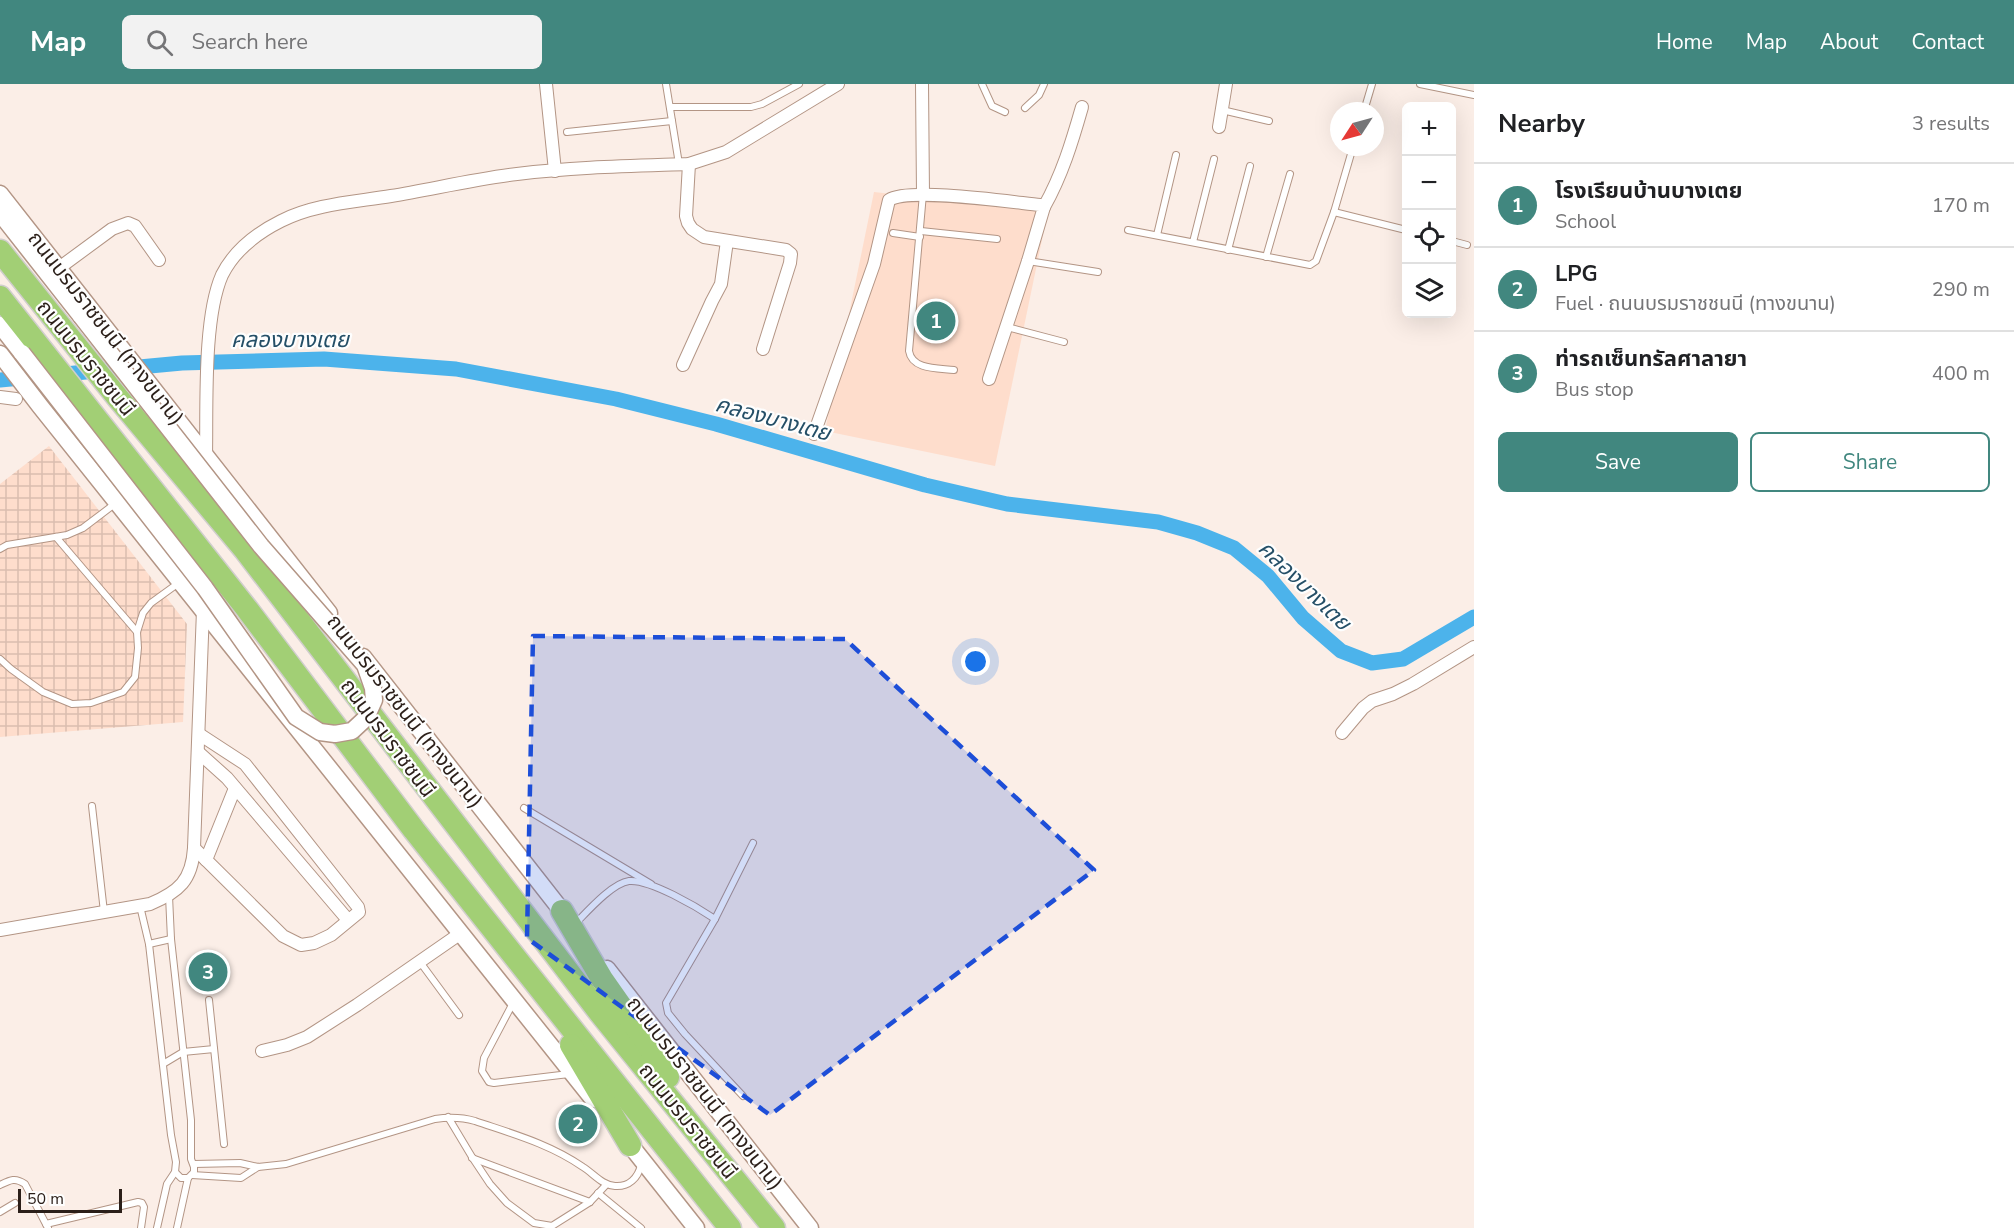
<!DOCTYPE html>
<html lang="en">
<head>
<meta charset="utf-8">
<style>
	body { margin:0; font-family:"Nunito Sans","Noto Sans Thai",sans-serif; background:#f2f2f2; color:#202124 }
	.controls { position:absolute; right:18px; top:18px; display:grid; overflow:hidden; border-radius:9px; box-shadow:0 6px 24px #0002 }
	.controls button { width:54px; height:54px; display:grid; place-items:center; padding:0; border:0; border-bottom:2px solid #e0e0e0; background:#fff; color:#202124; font:30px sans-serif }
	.compass { position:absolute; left:1330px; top:18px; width:54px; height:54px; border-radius:50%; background:#fff; box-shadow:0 6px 24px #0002; rotate:234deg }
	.scale { position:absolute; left:18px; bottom:15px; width:104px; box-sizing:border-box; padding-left:6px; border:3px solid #2b1f19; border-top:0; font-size:16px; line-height:21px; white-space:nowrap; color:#2b1f19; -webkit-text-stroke:4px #fefefe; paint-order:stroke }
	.you { position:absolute; left:976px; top:578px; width:21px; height:21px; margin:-15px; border:4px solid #fff; border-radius:50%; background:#1a73e8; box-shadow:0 0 0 9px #1a73e833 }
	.badge { display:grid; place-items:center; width:39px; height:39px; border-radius:50%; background:#41877f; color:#fff; font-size:20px; font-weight:700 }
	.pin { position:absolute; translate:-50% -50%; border:3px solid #fff; box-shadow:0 2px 6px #0006 }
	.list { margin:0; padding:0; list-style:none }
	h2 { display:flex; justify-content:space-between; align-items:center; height:78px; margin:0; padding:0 24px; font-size:26px }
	h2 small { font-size:20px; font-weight:400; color:#757577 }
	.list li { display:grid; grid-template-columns:39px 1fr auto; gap:18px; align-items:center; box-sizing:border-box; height:84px; padding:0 24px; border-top:2px solid #e0e0e0 }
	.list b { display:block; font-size:22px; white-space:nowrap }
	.list p { margin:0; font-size:20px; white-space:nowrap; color:#757577 }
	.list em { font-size:20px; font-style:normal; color:#757577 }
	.actions { display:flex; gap:12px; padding:18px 24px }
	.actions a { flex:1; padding:14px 0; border:2px solid #41877f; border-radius:9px; text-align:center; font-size:21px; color:#41877f }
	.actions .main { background:#41877f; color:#fff }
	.icon { flex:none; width:33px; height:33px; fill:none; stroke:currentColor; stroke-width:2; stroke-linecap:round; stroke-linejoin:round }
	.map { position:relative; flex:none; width:1474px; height:1144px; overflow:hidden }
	header { display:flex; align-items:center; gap:36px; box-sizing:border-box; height:84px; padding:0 30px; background:#41877f; color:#fff }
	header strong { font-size:28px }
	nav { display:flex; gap:33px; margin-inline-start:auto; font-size:21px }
	.search { width:420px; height:54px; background:#f2f2f2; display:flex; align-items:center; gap:15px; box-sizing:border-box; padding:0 21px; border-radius:9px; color:#757577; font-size:22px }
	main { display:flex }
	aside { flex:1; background:#fff }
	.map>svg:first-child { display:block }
	.industrial { fill:url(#industrial-grid) }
	.built { fill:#feddcc }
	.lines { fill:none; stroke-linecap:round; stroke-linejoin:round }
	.canal { stroke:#4cb3eb; stroke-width:15 }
	.lane-casing { stroke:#b39585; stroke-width:8 }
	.street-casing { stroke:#b39585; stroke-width:14 }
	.secondary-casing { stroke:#b39585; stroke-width:19 }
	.highway-casing { stroke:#d0cecc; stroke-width:25 }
	.lane { stroke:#fff; stroke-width:6 }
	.street { stroke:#fff; stroke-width:12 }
	.secondary { stroke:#fff; stroke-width:16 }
	.highway { stroke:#a2cf75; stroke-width:22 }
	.secondary-bridge-casing { stroke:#b39585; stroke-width:19; stroke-linecap:butt }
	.secondary-bridge { stroke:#fff; stroke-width:16 }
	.marked { fill:#1d4ed8; fill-opacity:0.2; stroke:#1d4ed8; stroke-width:4.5; stroke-dasharray:12 8; stroke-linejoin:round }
	.labels { text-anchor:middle; stroke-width:4.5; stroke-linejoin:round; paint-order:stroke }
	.street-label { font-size:21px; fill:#2b1f19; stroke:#fefefe }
	.water-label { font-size:22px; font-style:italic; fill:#254f67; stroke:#fefefe }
</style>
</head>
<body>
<header>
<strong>Map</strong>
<div class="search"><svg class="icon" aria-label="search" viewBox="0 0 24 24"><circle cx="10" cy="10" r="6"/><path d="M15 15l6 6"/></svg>Search here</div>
<nav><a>Home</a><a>Map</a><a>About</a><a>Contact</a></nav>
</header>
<main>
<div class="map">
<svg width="1474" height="1144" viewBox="0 0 1474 1144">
	<defs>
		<pattern id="industrial-grid" width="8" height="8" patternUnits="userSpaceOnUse" patternTransform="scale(1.5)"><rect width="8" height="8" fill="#feddcc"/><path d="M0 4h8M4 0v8" fill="none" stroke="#dabdaf"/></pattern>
	</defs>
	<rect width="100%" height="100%" fill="#fbeee7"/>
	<polygon class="industrial" points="49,362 187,540 183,638 0,653 0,400"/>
	<polygon class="built" points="874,108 1048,127 995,382 825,347"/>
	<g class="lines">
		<polyline class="canal" points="0,296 182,279 324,275 456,285 616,315 716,340 925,401 1007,420 1158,438 1197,449 1234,464 1268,492 1303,534 1341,567 1372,579 1403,575 1474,533"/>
		<g class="lane-casing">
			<g id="lane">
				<polyline points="666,0 679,80"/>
				<polyline points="982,0 992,22 1005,28"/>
				<polyline points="1420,0 1474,11"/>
				<polyline points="670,23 751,23 762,20 799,0"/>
				<polyline points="1025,24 1039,11 1044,0"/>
				<polyline points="1222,26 1269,37"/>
				<polyline points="1364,27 1372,0"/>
				<polyline points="567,48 672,37"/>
				<path d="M 923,110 L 909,267 C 912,286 938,284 954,286"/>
				<polyline points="1334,128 1406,146"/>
				<polyline points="1128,146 1310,181 1316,177 1334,128 1353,63"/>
				<polyline points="921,147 997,155"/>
				<polyline points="893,149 920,153"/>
				<polyline points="1157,151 1176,71"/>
				<polyline points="1452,157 1467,161"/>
				<polyline points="1193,158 1214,75"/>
				<polyline points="1228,166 1250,82"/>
				<polyline points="1266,173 1290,90"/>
				<polyline points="1028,177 1098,188"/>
				<polyline points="1007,243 1064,258"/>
				<polyline points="56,453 137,548"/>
				<polyline points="0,465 7,461 67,451 83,444 116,419"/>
				<polyline points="0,575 11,585 43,608 72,620 91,619 123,608 135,593 138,564 137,548 143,529 151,519 180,498"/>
				<polyline points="92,722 104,828"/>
				<polyline points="524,724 651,800"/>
				<polyline points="169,812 171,855 191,1036 191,1075 194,1083 194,1088 188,1094 181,1094 175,1088"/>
				<polyline points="140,822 149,860 171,1051 176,1078 175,1088 167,1100 157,1144"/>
				<polyline points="715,835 666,919 668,929 685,950 743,1012"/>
				<path d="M 574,841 C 586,829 612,799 629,797 C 650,795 697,823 715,835 L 753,759"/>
				<polyline points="149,860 171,855"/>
				<polyline points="420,878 459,931"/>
				<polyline points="209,916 224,1060"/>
				<polyline points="513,919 484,974 482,987 489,998 494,999 569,990"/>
				<polyline points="163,980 183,968 214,965"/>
				<polyline points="448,1033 472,1073 490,1100 507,1119 534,1139 552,1142 590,1118 606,1101"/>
				<polyline points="472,1074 590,1118"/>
				<path d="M 194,1080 L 240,1079 L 258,1083 L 286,1080 L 435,1035 C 449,1033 461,1033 475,1037 C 513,1050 550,1060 583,1083 C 594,1090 602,1101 615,1102 C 629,1103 638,1094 641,1081"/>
				<polyline points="192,1091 241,1094 258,1083"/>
				<path d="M 0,1101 C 10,1096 15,1093 25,1100 L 48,1144"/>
				<polyline points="598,1109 641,1144"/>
				<polyline points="0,1128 15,1119"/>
				<polyline points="46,1140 138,1118 142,1119 144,1123 141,1144"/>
				<polyline points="177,1144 188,1094"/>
			</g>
		</g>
		<g class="street-casing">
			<g id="street">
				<polyline points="546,0 555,87"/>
				<polyline points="922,0 923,110"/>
				<polyline points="1219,43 1226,0"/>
				<polyline points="689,80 686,132 688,139 692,145 704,153 786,166 791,170 790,179 763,265"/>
				<path d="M 1044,123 C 1062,91 1072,58 1082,23"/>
				<polyline points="59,184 112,145 128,139 135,142 159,176"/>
				<polyline points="683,281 712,217 721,200 727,157"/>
				<polyline points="0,313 16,315"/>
				<path d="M 814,350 L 874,180 L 889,116 C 909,103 1011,118 1040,121 L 1044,123 L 1028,177 L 989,295"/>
				<path d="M 206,372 C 207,323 203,234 222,191 C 234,167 257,149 281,137 C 314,120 355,118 391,112 C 433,105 475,95 517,90 C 574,83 632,82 689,80 L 726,68 L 838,0"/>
				<polyline points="1342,649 1363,624 1372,617 1393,610 1413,600 1474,563"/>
				<polyline points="198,668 227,694 348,836"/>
				<polyline points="194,764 283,852 301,861 314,859 331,851 359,828 358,823 245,680 199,650"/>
				<polyline points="206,776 235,704"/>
				<path d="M 0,846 L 150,820 C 179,808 192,796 194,764 L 203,526"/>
				<polyline points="262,967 287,961 307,953 357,921 461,849"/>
			</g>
		</g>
		<g class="secondary-casing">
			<g id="secondary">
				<polyline points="0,110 329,529"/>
				<polyline points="0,129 81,232"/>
				<polyline points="0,241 22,269"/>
				<polyline points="0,270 40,322 593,1015"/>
				<polyline points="363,573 569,836"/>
				<polyline points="607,885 810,1144"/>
				<polyline points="623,1052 696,1144"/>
			</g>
		</g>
		<g class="highway-casing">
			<g id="highway">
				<polyline points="0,167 118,314 245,466 600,929 774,1144"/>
				<polyline points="0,213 247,525 414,746 730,1144"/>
				<polyline points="562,827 602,895 644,955 668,993"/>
				<polyline points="571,961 630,1061"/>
			</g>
		</g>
		<use href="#lane" class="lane"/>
		<use href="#street" class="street"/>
		<use href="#secondary" class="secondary"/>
		<use href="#highway" class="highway"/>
		<g class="secondary-bridge-casing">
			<polyline id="secondary-bridge" points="22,269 205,504 296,633 320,648 335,650 352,647 366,634 374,616 373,604 365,581 261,462 81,232"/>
		</g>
		<use href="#secondary-bridge" class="secondary-bridge"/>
	</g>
	<path class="marked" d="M 533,552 L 845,555 L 1094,786 L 770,1031 L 527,854 Z"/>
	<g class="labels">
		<g class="street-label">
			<text transform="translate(106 244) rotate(52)" y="7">ถนนบรมราชชนนี (ทางขนาน)</text>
			<text transform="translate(86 274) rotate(51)" y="7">ถนนบรมราชชนนี</text>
			<text transform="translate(405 627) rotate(52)" y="7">ถนนบรมราชชนนี (ทางขนาน)</text>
			<text transform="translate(388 654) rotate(53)" y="7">ถนนบรมราชชนนี</text>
			<text transform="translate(705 1009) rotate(52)" y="7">ถนนบรมราชชนนี (ทางขนาน)</text>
			<text transform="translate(688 1037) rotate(51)" y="7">ถนนบรมราชชนนี</text>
		</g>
		<g class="water-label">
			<text x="290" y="263">คลองบางเตย</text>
			<text transform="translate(773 334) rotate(15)" y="8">คลองบางเตย</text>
			<text transform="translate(1305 501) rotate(44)" y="8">คลองบางเตย</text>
		</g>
	</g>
</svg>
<div class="controls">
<button>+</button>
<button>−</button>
<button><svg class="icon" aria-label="locate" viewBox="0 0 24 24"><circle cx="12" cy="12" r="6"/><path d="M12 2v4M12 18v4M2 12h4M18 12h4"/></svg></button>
<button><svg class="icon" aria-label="layers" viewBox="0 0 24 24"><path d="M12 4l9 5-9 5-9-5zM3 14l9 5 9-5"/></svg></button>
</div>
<svg class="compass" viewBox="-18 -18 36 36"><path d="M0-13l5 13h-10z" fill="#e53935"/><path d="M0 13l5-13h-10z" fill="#757577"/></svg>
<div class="scale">50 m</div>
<div class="you"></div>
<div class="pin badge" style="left:936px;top:237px">1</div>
<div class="pin badge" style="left:578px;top:1040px">2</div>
<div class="pin badge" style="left:208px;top:888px">3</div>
</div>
<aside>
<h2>Nearby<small>3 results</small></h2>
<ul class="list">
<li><span class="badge">1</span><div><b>โรงเรียนบ้านบางเตย</b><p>School</p></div><em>170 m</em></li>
<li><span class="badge">2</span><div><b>LPG</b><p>Fuel · ถนนบรมราชชนนี (ทางขนาน)</p></div><em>290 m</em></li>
<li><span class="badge">3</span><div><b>ท่ารถเซ็นทรัลศาลายา</b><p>Bus stop</p></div><em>400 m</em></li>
</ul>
<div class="actions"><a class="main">Save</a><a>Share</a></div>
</aside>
</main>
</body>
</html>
